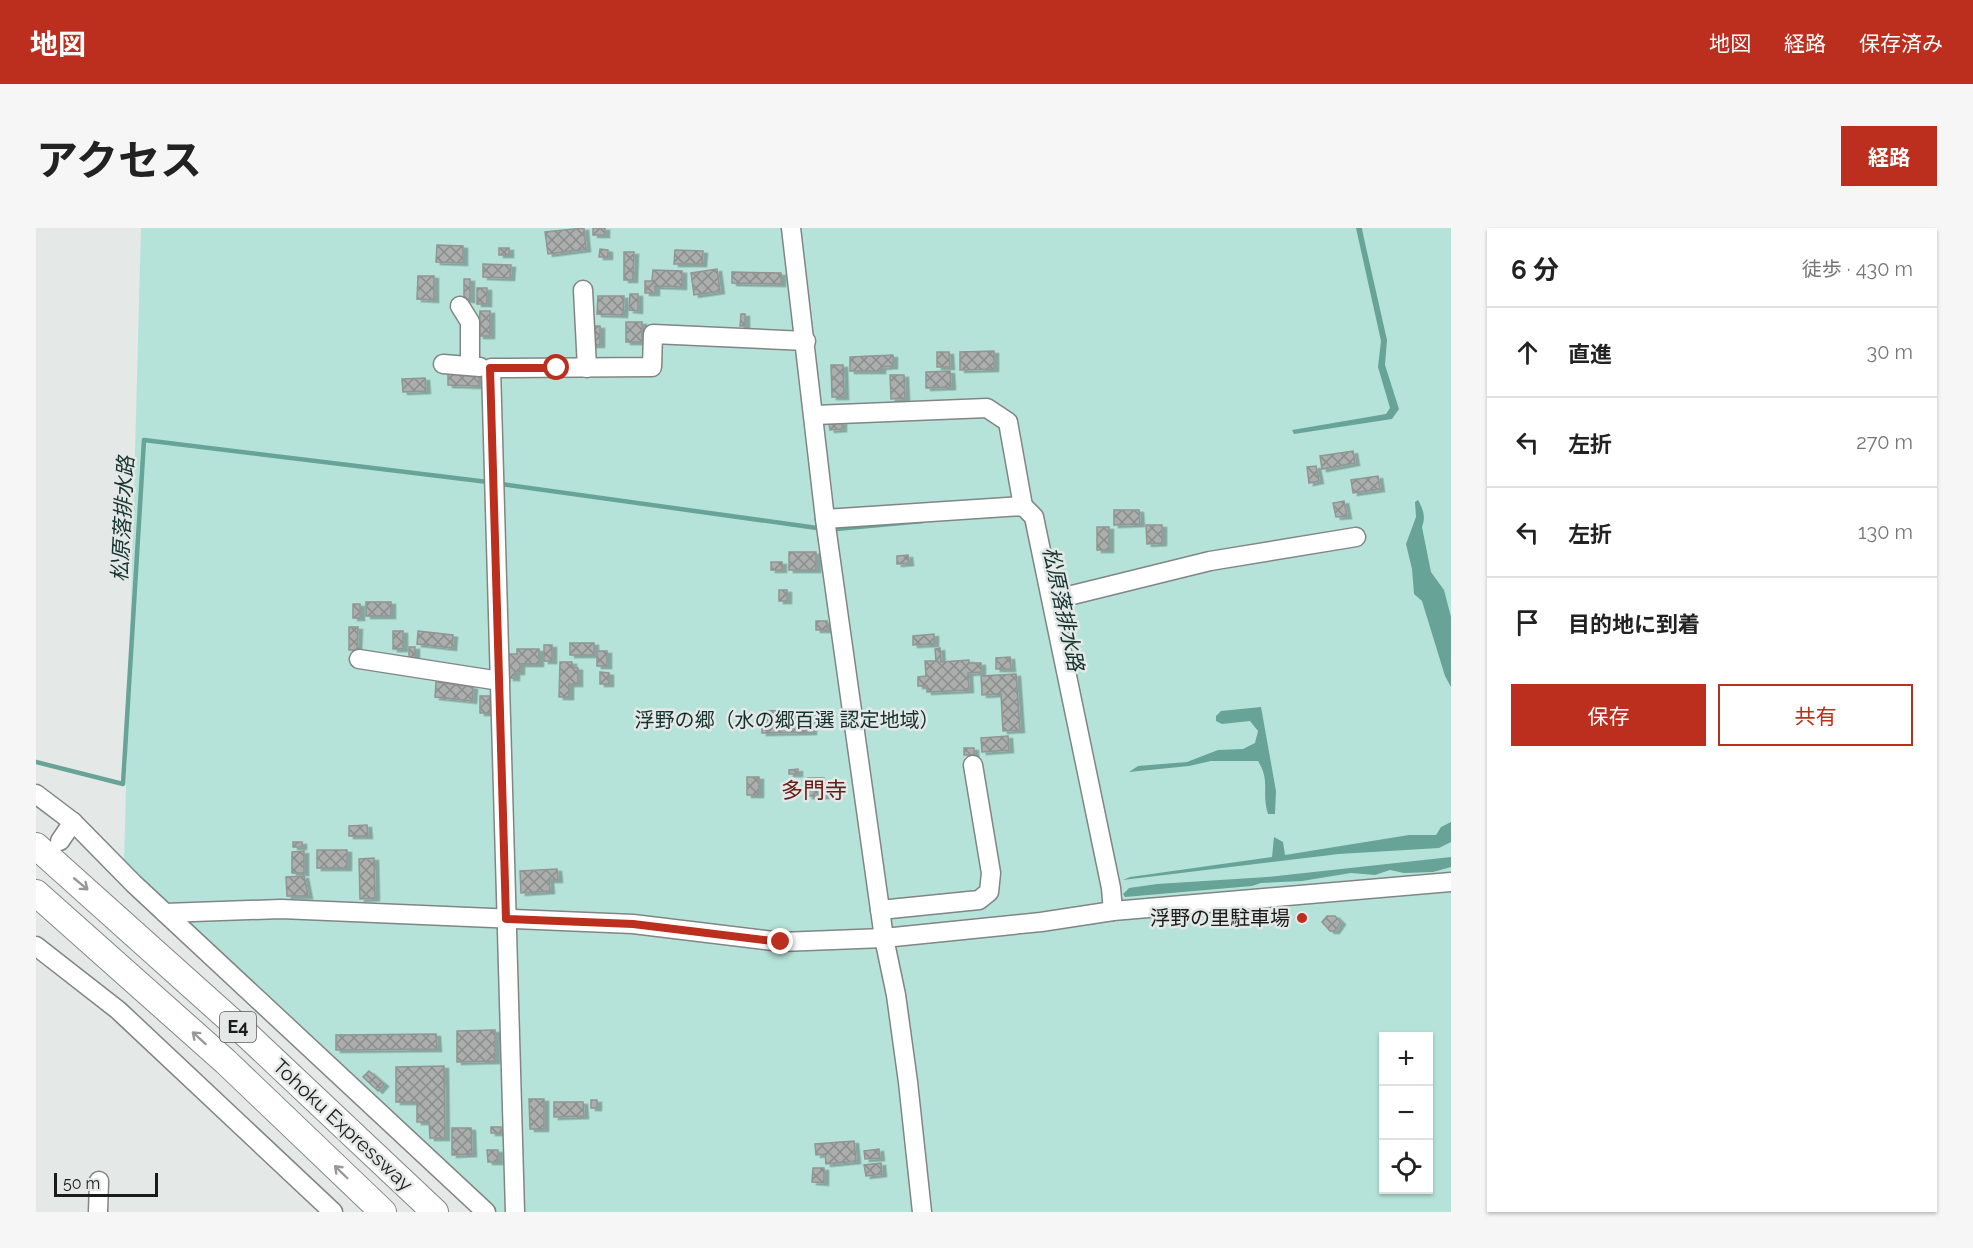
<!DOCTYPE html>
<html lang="ja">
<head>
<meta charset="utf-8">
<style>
	body { margin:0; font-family:Raleway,"Noto Sans JP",sans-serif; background:#f6f6f6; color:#222 }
	.controls { position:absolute; right:18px; bottom:18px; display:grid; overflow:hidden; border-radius:0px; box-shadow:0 2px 4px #0004 }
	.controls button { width:54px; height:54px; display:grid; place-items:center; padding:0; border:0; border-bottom:2px solid #e0e0e0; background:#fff; color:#222; font:30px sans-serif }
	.scale { position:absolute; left:18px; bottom:15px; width:104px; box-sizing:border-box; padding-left:6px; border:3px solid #1a1b1b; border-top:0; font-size:16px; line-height:21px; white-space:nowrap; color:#1a1b1b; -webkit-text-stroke:4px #e4e8e7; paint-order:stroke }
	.stop { position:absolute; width:18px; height:18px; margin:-14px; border:4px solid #bc2f1f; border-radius:50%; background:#fff }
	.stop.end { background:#bc2f1f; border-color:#fff; box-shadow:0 2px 6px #0008 }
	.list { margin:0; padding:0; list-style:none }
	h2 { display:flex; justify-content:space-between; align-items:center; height:78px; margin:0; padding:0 24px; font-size:26px }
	h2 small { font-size:20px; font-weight:400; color:#767676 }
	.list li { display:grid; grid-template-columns:39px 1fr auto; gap:18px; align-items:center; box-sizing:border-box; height:90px; padding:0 24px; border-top:2px solid #e0e0e0 }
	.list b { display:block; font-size:22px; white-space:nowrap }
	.list em { font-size:20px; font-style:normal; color:#767676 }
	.actions { display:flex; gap:12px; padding:18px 24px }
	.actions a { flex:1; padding:14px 0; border:2px solid #bc2f1f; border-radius:0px; text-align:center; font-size:21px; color:#bc2f1f }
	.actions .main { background:#bc2f1f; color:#fff }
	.icon { flex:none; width:33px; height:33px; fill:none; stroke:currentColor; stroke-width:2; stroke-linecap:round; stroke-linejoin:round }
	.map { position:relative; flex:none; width:1415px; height:984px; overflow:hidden; border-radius:0px }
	header { display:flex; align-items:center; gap:36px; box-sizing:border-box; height:84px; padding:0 30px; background:#bc2f1f; color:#fff }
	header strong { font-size:28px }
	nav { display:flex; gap:33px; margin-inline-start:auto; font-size:21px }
	.intro { display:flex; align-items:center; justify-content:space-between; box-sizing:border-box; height:144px; padding:0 36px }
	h1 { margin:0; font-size:42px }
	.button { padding:15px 27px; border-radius:0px; background:#bc2f1f; color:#fff; font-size:21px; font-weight:700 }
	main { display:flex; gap:36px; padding:0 36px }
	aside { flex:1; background:#fff; border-radius:0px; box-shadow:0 2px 4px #0004 }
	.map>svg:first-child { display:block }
	.green { fill:#b6e3d9; fill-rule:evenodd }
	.water { fill:#68a397 }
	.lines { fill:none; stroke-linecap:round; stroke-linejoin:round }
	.stream { stroke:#68a397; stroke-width:4.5 }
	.building { fill:url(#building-cross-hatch); stroke:#919594; stroke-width:1.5; filter:url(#shadow) }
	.minor-casing { stroke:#818584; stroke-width:21 }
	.highway-casing { stroke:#818584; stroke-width:28 }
	.minor { stroke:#fff; stroke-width:18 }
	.highway { stroke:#fff; stroke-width:26 }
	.oneway { stroke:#989898 }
	.route { stroke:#bc2f1f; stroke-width:8 }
	.poi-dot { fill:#bc2f1f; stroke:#e4e8e7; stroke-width:2 }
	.labels { text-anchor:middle; stroke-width:5; stroke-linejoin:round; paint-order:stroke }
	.shield { fill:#e4e8e7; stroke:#575858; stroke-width:1.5 }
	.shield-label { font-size:18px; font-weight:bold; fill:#1a1b1b }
	.park-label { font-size:20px; fill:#14322d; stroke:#e4e8e7 }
	.poi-label { font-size:20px; fill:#1a1b1b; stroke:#e4e8e7; text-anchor:end }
	.street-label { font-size:20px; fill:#1a1b1b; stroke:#e4e8e7 }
	.water-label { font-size:21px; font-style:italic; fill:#15342e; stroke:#e4e8e7 }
	.quarter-label { font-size:22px; fill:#642017; stroke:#e4e8e7 }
</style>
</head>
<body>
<header>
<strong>地図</strong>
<nav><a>地図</a><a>経路</a><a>保存済み</a></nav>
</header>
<div class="intro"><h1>アクセス</h1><a class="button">経路</a></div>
<main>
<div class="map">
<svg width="1415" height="984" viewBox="0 0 1415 984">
	<defs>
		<pattern id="building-cross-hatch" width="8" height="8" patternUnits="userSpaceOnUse" patternTransform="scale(1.5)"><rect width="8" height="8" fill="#aaaead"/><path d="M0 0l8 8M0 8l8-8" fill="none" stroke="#8a8d8c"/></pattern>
		<filter id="shadow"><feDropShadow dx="4.5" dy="2.5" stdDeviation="0" flood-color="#0004"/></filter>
	</defs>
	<rect width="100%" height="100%" fill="#e4e8e7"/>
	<path class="green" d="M 105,0 L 1415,0 L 1415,984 L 436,984 L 88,634 ZM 1348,808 L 1392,808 L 1392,962 L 1348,962 Z"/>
	<g class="water">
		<polygon points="1320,0 1326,0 1327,6 1351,112 1349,137 1363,181 1356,191 1258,206 1256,202 1350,186 1354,180 1342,139 1345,113"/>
		<path d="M 1382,272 C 1387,281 1390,289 1386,299 L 1395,344 L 1408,362 L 1415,389 L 1415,459 L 1409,448 L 1386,373 L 1378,366 L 1376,341 L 1370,316 L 1380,289 L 1379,274 Z"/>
		<path d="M 1225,479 L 1240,563 L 1239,586 L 1232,586 C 1225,564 1235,554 1222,533 L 1175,533 L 1153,538 L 1093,544 L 1102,538 L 1151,534 L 1182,522 L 1207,521 L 1219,515 L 1222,503 L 1214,493 L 1186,496 L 1180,493 L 1180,488 L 1185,483 Z"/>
		<polygon points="1415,594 1415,614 1403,620 1303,626 1087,652 1094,649 1236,629 1238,609 1247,614 1249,627 1373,607 1400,607 1405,599"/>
		<polygon points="1415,629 1415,639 1397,644 1368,645 1354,642 1339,647 1315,645 1266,653 1225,655 1216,658 1089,669 1087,666 1093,660 1121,656 1231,649"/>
	</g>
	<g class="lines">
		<g class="stream">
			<polyline points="465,256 781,300"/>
			<polyline points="800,301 887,293"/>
			<polyline points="0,534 87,556 108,212 452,254"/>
		</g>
	</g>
	<g class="building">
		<polygon points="548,0 550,21 512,26 509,4"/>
		<rect x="557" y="0" width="12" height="7"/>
		<polygon points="401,17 427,18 427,35 400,34"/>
		<rect x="463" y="20" width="10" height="7"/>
		<polygon points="564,21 572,22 572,29 563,29"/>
		<polygon points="639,22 667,23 666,36 638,36"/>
		<polygon points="588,24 598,24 597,52 588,52"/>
		<polygon points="447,36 475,37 474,50 447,49"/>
		<polygon points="681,41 684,63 658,67 655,45"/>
		<polygon points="617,42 646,43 646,59 619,58 619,65 609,65 609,53 616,53"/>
		<polygon points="696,44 745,45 745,56 696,55"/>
		<polygon points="382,48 398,48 398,72 381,71"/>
		<polygon points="428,51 434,51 434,72 428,71"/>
		<rect x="441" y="60" width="10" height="16"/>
		<polygon points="594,66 602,66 602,83 593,82"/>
		<polygon points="562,68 588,68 587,87 561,86"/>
		<polygon points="444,83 454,83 454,108 443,108"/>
		<polygon points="705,86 709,86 709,98 704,98"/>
		<rect x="590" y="94" width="16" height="20"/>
		<rect x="554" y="98" width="10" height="19"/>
		<polygon points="958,123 958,141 924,142 924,124"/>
		<polygon points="901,124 913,124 914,139 901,139"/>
		<polygon points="857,127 857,138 845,139 845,143 814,143 814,129"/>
		<polygon points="795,137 807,137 808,169 796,169"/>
		<polygon points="412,143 443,144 443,158 412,157"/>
		<polygon points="914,143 915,159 890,160 890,144"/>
		<polygon points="854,147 868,147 869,170 855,171"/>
		<polygon points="389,150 390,163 367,164 366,151"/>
		<polygon points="806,194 806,201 794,202 793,195"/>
		<polygon points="1317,223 1319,235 1286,241 1284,228"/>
		<polygon points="1280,238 1283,253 1273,255 1271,239"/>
		<polygon points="1342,248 1344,261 1317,265 1315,252"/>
		<polygon points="1308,273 1311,288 1300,289 1297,275"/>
		<polygon points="1078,282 1103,282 1104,296 1078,297"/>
		<polygon points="1110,297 1126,297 1126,315 1111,316"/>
		<rect x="1061" y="299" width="12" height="23"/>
		<rect x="753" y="324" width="27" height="18"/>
		<polygon points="872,327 873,335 861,336 861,328"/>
		<rect x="735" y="334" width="11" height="8"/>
		<rect x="743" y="362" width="8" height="11"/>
		<rect x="330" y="374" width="25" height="14"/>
		<rect x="317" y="376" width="7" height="14"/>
		<rect x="780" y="393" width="11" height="9"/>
		<polygon points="313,399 322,399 321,422 313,422"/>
		<rect x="357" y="403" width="10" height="18"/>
		<polygon points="382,403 417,407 416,420 381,416"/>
		<polygon points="898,406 898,416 877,417 877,408"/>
		<rect x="534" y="415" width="24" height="12"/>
		<rect x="508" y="417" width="8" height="16"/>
		<rect x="373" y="419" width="6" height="11"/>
		<polygon points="904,420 905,434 933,432 933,435 945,435 945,444 932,445 933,462 891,464 891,458 882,458 882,449 890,448 889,433 900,433 899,421"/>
		<polygon points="481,421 503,421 503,436 484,436 484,444 479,444 479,450 473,450 473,426 481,426"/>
		<rect x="561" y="423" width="10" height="15"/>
		<polygon points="974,429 975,441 960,441 960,430"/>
		<polygon points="524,434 536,434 536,439 542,440 542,456 533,456 533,469 523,469"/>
		<polygon points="564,444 573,445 573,456 564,456"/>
		<polygon points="980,446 984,502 967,503 965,466 946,467 945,448"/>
		<polygon points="400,454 437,459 436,473 399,469"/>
		<rect x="444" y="468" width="10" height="17"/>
		<polygon points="776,482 776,504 726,505 726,483"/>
		<polygon points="972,508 973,522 946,524 945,510"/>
		<rect x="928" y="520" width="10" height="7"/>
		<polygon points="762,541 762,546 753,546 753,542"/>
		<rect x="711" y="549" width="12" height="18"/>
		<rect x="772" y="550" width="16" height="18"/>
		<polygon points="331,597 332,608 313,608 313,598"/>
		<rect x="257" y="614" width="9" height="5"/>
		<rect x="281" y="622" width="30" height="18"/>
		<polygon points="268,623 268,645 256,645 256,624"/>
		<polygon points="338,630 339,670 324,671 323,631"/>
		<polygon points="521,641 522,652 513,652 514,663 485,665 484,643"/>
		<polygon points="268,648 272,668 251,668 250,649"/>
		<polygon points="1291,688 1299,688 1305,694 1299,703 1294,703 1286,694"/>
		<polygon points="459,802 459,833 421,834 421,803"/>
		<polygon points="400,806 401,821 300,822 300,807"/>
		<polygon points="408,838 409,910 394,910 393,894 381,894 381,874 360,874 360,839"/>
		<polygon points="333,843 348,856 342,863 327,849"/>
		<polygon points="493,871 508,871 508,901 494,901"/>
		<rect x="555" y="872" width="6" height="8"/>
		<polygon points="518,874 547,874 548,888 518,889"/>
		<rect x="455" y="899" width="10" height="6"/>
		<polygon points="416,900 435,900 436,926 416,927"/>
		<polygon points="818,913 820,933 790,936 789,926 780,927 779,916"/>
		<polygon points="843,921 844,930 829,931 828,923"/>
		<polygon points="451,922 462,922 462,934 452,934"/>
		<polygon points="845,935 846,946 830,948 828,937"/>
		<polygon points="777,940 788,940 788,955 776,954"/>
	</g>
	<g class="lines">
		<g class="minor-casing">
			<g id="minor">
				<polyline points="755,0 789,291 848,710 860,767 872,854 886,984"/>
				<polyline points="547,62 551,140"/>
				<polyline points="424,78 434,94 434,138"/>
				<polyline points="407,136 444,139"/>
				<polyline points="779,187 951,180 972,194 987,278"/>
				<polyline points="789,291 987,278 998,289 1075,660 1077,683"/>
				<polyline points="1016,372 1174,333 1320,309"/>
				<polyline points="323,431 464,453"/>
				<polyline points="0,566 37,594 98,656 450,984"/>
				<polyline points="24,613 37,594"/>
				<polyline points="844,682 943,672 953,664 955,645 937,537"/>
				<polyline points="129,685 245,681 597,696 745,714 848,710 1005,694 1077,683 1415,654"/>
				<polyline points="0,718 82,782 297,984"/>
				<polyline points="62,984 63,953"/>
				<polyline points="479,984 455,140 616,139 617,106 770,113"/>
			</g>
		</g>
		<g class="highway-casing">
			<g id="highway">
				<polyline points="0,618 211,807 399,984"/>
				<polyline points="0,665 190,834 347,984"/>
			</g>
		</g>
		<use href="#minor" class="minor"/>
		<use href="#highway" class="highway"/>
	</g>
	<defs><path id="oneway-shaft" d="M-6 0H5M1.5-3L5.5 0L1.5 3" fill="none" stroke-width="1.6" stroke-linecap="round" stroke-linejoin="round" transform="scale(1.5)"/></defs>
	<g class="oneway">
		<use href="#oneway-shaft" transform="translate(45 656) rotate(40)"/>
		<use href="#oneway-shaft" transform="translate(163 810) rotate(-138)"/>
		<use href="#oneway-shaft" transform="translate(305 944) rotate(-136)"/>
	</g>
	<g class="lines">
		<polyline class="route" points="521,140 454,140 470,691 597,696 745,714"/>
	</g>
	<circle class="poi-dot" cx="1266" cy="690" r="6"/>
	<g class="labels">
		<rect class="shield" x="184" y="784" width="36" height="30" rx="4.5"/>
		<g class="shield-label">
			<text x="202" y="805">E4</text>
		</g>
		<g class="park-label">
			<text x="751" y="499">浮野の郷（水の郷百選 認定地域）</text>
		</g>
		<g class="poi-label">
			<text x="1254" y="697">浮野の里駐車場</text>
		</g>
		<g class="street-label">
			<text transform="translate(307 897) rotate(43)" y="7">Tohoku Expressway</text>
		</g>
		<g class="water-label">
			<text transform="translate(87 291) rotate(-87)" y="7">松原落排水路</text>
			<text transform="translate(1027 381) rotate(78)" y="7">松原落排水路</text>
		</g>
		<g class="quarter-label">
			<text x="778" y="570">多門寺</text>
		</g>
	</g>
</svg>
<div class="controls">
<button>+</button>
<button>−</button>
<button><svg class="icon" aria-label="locate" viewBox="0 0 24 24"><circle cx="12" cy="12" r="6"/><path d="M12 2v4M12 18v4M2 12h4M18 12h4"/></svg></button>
</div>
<div class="scale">50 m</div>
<div class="stop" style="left:521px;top:140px"></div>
<div class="stop end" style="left:745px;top:714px"></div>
</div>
<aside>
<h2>6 分<small>徒歩 · 430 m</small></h2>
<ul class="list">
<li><svg class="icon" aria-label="ahead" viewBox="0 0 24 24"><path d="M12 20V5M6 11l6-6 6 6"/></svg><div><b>直進</b></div><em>30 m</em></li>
<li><svg class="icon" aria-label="left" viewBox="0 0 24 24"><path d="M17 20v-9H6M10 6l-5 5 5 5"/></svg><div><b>左折</b></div><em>270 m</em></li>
<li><svg class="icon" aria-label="left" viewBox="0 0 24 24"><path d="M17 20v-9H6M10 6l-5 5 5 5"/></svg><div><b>左折</b></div><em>130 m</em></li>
<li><svg class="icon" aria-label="arrive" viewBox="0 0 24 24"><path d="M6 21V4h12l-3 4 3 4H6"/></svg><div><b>目的地に到着</b></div></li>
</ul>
<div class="actions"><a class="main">保存</a><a>共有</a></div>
</aside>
</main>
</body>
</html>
